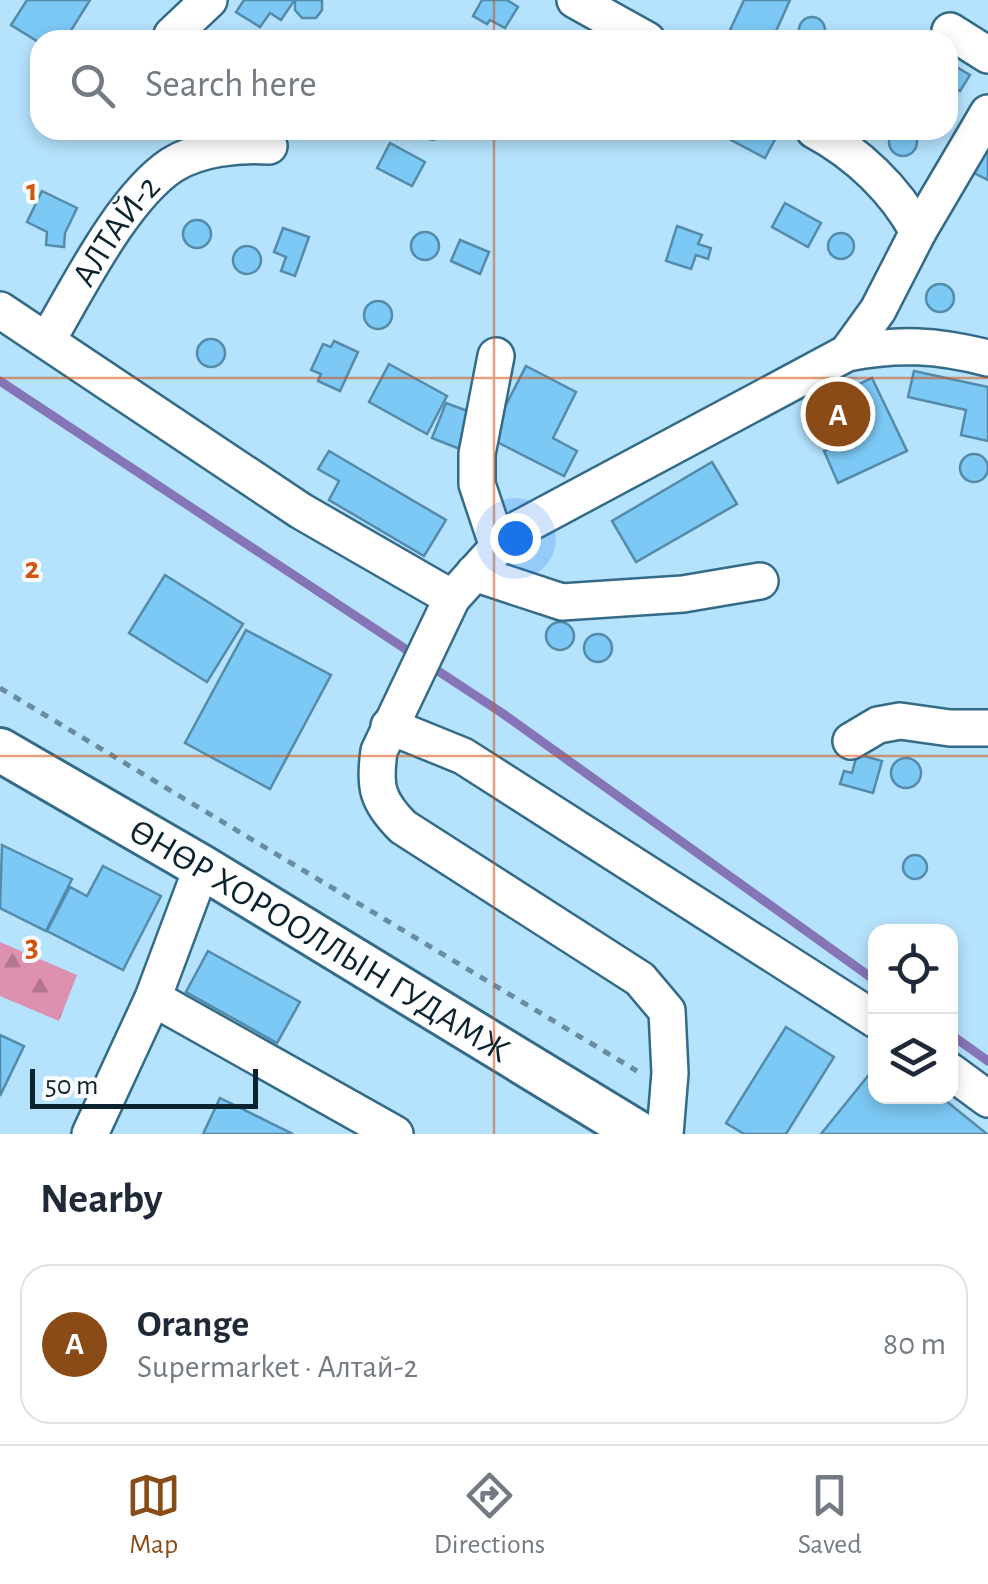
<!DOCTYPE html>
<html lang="en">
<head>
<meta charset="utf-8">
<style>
	body { margin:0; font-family:"Alegreya Sans",sans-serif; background:#f2f2f3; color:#1f2937 }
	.controls { position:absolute; right:30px; bottom:30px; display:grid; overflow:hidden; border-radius:20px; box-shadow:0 5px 15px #0003 }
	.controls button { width:90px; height:90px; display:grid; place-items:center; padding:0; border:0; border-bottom:2px solid #e0e1e3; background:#fff; color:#1f2937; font:50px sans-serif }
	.scale { position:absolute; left:30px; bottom:25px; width:228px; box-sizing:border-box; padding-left:10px; border:5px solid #0c232f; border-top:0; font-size:28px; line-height:35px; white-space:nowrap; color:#0c232f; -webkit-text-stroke:8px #fcfcfc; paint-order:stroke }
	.you { position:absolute; left:515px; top:538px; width:35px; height:35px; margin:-25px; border:8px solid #fff; border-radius:50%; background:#1a73e8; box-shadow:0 0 0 15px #1a73e833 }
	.badge { display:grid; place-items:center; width:65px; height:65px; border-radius:50%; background:#8b4b16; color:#fff; font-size:32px; font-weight:700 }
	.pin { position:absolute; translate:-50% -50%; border:5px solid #fff; box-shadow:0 2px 10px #0006 }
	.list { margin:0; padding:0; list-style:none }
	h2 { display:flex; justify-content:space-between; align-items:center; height:130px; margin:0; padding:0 40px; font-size:42px }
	h2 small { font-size:32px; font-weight:400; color:#747a83 }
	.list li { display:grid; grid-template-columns:65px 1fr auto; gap:30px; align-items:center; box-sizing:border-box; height:160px; margin:0 20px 20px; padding:0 20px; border:2px solid #e0e1e3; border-radius:30px }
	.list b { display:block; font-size:38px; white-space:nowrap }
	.list p { margin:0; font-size:32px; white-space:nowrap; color:#747a83 }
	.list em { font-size:32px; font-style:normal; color:#747a83 }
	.icon { flex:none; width:55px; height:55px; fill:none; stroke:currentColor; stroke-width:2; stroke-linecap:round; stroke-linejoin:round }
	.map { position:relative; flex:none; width:988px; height:1134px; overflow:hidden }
	.search { position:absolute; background:#fff; box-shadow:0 5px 15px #0003; left:30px; right:30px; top:30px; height:110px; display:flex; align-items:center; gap:25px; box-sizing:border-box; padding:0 35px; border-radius:30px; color:#747a83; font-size:38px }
	.sheet { height:310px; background:#fff }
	nav { display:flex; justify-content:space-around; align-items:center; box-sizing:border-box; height:140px; border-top:2px solid #e0e1e3; background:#fff; font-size:28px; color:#747a83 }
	nav a { display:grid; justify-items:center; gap:5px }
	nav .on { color:#8b4b16 }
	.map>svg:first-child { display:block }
	.forest { fill:url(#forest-firs) }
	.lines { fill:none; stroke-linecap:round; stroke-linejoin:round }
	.stream { stroke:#8575b6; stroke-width:9 }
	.building { fill:#7cc9f5; stroke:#558baa; stroke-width:2.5 }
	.minor-casing { stroke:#346b88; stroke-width:40 }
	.major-casing { stroke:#346b88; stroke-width:48 }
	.path { stroke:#698ca0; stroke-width:5; stroke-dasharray:8 8; stroke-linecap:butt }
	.minor { stroke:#fff; stroke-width:35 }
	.major { stroke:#fff; stroke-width:42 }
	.grid { fill:none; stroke:#d25410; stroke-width:2.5; stroke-opacity:0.55 }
	.labels { text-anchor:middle; stroke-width:8; stroke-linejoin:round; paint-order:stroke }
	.street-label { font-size:35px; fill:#0c232f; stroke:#fcfcfc }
	.grid-label { font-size:32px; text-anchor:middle; font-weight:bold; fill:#d25410; stroke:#fcfcfc; stroke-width:8; stroke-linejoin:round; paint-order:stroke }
</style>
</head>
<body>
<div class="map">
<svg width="988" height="1134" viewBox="0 0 988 1134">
	<defs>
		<pattern id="forest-firs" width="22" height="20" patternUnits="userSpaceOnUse" patternTransform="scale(2.5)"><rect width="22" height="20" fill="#dd91af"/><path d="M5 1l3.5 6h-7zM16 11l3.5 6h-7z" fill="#b2768f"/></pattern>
	</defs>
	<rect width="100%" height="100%" fill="#b5e2fd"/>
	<polygon class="forest" points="0,942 77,975 59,1021 0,996"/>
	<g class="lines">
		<g class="stream">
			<polyline points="0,381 416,656"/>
			<polyline points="429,665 502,713 876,981"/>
			<polyline points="950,1034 988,1061"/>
		</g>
	</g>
	<g class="building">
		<polygon points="27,0 90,0 65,40 40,40 40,43 11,25"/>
		<polygon points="244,0 293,0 294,1 281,20 270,13 260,27 236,12"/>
		<polygon points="295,0 322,0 322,10 316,18 302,18 295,10"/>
		<polygon points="482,0 507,0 518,7 505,28 490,20 487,24 473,16"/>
		<polygon points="744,0 790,0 772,40 753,40 730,30"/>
		<circle cx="812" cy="30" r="13"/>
		<polygon points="948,62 970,75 960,91 948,83"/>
		<circle cx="903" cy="142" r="14"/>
		<polygon points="445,130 434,140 424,138 418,130"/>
		<polygon points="736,130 780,130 765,158 731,140"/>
		<polygon points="988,140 988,180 972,172"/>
		<polygon points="390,143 425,162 412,186 377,168"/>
		<polygon points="42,191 77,208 65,233 64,247 46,245 47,232 27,222"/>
		<polygon points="785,203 821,223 808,247 772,227"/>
		<circle cx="197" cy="234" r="14"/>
		<polygon points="677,226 702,235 698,244 711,248 708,259 696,255 691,269 666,261"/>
		<polygon points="283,228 309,237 295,276 281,271 286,257 274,252"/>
		<circle cx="425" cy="246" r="14"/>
		<circle cx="841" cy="246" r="13"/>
		<polygon points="460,240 489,252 480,274 451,261"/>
		<circle cx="247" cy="260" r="14"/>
		<circle cx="940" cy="298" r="14"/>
		<circle cx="378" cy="315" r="14"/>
		<circle cx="211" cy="353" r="14"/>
		<polygon points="334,341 358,352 340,391 318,381 321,374 311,370 323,344 331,347"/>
		<polygon points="389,364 447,396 427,434 369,402"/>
		<polygon points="526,366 576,392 553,438 577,451 564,476 489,438"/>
		<polygon points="914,371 988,387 988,441 961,435 966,410 908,397"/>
		<polygon points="872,378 907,451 838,483 824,451 842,443 822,401"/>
		<polygon points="446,403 473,413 460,449 432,438"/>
		<polygon points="329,451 446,520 424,556 329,500 339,481 318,469"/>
		<circle cx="974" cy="468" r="14"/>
		<polygon points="712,462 737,504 636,562 612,521"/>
		<polygon points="165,575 243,624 207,682 129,633"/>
		<circle cx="560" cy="636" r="14"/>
		<polygon points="246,630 331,675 270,789 185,743"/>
		<circle cx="598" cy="648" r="14"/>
		<polygon points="857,754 882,761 873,793 840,784 844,771 852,773"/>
		<circle cx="906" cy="773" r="15"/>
		<polygon points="2,845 72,879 46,931 0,908"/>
		<circle cx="915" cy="867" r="12"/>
		<polygon points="103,866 161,896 123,970 47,931 70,887 87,896"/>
		<polygon points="208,951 300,1002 277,1043 186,992"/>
		<polygon points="786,1027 834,1057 786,1134 744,1134 726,1123"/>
		<polygon points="0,1035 24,1046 0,1096"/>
		<polygon points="876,1066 876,1096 940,1096 987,1134 821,1134"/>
		<polygon points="220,1098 293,1134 203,1134"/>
	</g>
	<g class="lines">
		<g class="minor-casing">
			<g id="minor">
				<polyline points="575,0 647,40"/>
				<polyline points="950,31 988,55"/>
				<polyline points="172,35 209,0"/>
				<path d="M 814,130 C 857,153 896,190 918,232 L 878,310 L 847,353"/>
				<polyline points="918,232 988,113"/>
				<polyline points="0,310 301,511 452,598"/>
				<path id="s1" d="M 47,341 C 77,290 123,197 172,165 C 199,148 238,144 269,146"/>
				<polyline points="496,356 477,454 477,484 498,547"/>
				<polyline points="474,573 562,602 683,594 760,581"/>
				<polyline points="389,726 463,756 876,1020"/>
				<polyline points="851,741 878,725 900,721 950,728 988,728"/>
				<polyline points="153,998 395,1134"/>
				<polyline points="950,1071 988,1099"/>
				<polyline points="90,1134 153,998 202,867"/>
				<path d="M 665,1134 L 670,1073 L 667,1011 L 640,979 L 403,827 C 377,801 374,787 379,751 L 452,598 L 498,547 L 520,528 L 847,353 C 899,343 937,345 988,358"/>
			</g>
		</g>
		<g class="major-casing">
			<g id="major">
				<path id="s2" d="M 0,750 L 202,867 L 640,1134"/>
			</g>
		</g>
		<polyline class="path" points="0,688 637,1071"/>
		<use href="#minor" class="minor"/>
		<use href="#major" class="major"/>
	</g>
	<path class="grid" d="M 494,0 L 494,40M 494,130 L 494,1134M 0,378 L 988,378M 0,756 L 988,756"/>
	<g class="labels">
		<g class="street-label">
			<text dy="12" stroke="none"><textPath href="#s1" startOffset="130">АЛТАЙ-2</textPath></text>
			<text dy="12" stroke="none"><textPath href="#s2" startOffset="372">ӨНӨР ХОРООЛЛЫН ГУДАМЖ</textPath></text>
		</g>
	</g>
	<g class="grid-label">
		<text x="32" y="200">1</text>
		<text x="32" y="578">2</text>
		<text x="32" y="956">3</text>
	</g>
</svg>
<div class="controls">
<button><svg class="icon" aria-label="locate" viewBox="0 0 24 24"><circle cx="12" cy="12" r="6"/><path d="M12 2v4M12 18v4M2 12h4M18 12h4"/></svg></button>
<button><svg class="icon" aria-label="layers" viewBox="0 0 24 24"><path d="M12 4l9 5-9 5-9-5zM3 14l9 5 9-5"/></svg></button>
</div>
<div class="scale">50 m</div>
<div class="you"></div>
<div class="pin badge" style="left:838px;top:414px">A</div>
<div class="search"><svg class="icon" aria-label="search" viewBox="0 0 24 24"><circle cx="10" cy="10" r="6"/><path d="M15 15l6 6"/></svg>Search here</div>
</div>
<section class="sheet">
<h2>Nearby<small></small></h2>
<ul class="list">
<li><span class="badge">A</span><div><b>Orange</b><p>Supermarket · Алтай-2</p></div><em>80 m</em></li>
</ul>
</section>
<nav>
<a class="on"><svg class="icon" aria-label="map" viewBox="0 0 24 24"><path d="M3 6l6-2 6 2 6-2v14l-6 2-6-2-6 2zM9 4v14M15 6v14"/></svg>Map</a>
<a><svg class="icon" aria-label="directions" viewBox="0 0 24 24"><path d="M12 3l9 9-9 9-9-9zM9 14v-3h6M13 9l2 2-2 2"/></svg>Directions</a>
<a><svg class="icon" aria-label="saved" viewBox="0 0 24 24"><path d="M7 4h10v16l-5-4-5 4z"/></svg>Saved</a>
</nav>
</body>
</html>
